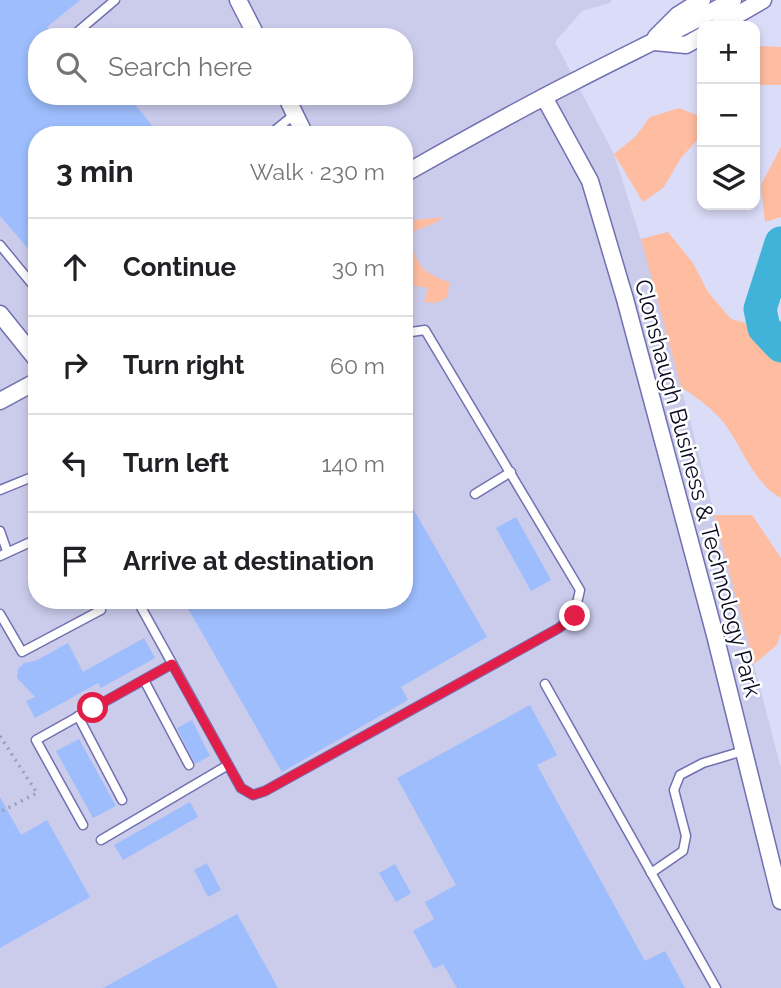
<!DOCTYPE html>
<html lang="en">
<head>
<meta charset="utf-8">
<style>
	body { margin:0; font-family:Raleway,sans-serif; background:#f6f6f6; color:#202124 }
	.controls { position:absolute; right:21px; top:21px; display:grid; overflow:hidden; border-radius:14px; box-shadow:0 4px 10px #0003 }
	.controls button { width:63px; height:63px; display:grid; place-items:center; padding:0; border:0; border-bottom:2px solid #e0e0e0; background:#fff; color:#202124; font:35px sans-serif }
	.stop { position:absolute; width:21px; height:21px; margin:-16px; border:5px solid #e11d48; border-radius:50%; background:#fff }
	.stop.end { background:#e11d48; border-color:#fff; box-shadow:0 2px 7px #0008 }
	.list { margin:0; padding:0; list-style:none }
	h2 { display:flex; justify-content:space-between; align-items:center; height:91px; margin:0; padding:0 28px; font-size:30px }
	h2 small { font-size:23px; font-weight:400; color:#757577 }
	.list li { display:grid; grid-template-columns:46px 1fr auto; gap:21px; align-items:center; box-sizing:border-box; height:98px; padding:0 28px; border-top:2px solid #e0e0e0 }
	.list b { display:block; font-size:26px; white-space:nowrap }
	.list em { font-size:23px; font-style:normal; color:#757577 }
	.icon { flex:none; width:38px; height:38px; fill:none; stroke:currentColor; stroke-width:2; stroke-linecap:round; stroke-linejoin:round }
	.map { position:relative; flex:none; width:781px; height:988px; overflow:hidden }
	.search { position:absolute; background:#fff; box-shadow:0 4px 10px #0003; left:28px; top:28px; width:385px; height:77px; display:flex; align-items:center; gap:18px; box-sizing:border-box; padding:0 24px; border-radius:28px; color:#757577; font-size:26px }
	.panel { position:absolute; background:#fff; box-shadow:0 4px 10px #0003; left:28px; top:126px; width:385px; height:483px; border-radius:28px }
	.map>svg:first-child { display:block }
	.built { fill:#cbccec; fill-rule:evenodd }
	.green { fill:#febca0 }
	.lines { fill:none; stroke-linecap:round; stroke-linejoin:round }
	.river { stroke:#41b3d8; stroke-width:33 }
	.building { fill:#9dbdfd }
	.lane-casing { stroke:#7270b1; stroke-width:11 }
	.street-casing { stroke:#7270b1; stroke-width:19 }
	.path { stroke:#9c9db7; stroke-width:3.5; stroke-dasharray:2 5; stroke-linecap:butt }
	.lane { stroke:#fff; stroke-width:8 }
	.street { stroke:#fff; stroke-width:16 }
	.route { stroke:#e11d48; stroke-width:9 }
	.labels { text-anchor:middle; stroke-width:5; stroke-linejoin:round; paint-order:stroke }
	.street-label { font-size:23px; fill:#0b0921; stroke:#fff }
</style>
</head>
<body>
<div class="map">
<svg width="781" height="988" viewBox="0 0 781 988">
	<rect width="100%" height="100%" fill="#dbdcf8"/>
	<path class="built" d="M 0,0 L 612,0 L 610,3 L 582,11 L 555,42 L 614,154 L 650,268 L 781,768 L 781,988 L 0,988 ZM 37,37 L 404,37 L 404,96 L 37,96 ZM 37,135 L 404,135 L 404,600 L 37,600 Z"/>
	<g class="green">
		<polygon points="755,46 781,47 781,85 755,85"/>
		<polygon points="679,108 702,117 702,128 698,139 681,158 663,188 643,202 614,154 636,136 650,117"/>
		<polygon points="781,147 781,217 765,222 761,185"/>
		<path d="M 444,217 C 431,227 418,227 406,236 C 422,264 414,270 449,282 L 448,297 L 436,303 L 424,302 L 428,288 L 415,286 L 404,287 L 404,221 Z"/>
		<path d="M 668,232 L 693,263 L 708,292 L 731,319 L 764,328 L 781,346 L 781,498 C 753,483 743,448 724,423 C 712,408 697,398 681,387 L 641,239 Z"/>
		<polygon points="714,515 752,515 781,558 781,633 777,645 754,664"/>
	</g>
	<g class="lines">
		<polyline class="river" points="781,243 760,309 764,328 781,346"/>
	</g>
	<g class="building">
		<polygon points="0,0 80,0 47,27 55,37 37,37 37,96 128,96 160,135 37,135 37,259 0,216"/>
		<polygon points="404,493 487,637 401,687 408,700 282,772 183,600 404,600"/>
		<polygon points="516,517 551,580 531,591 496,528"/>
		<polygon points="144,638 155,658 101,688 98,683 35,718 26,701 35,697 17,678 18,669 24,663 35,661 68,643 83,672"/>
		<polygon points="530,705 557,755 537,765 645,961 665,951 685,988 457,988 443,964 434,969 413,931 434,919 425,902 456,885 397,778"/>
		<polygon points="192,720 210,756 195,764 177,728"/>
		<polygon points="79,739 116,806 93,818 56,751"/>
		<polygon points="0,797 21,835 47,820 90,897 0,948"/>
		<polygon points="190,802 198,817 123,860 114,845"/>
		<polygon points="207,863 221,890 208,897 194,870"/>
		<polygon points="395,864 411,893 396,902 379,873"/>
		<polygon points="237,914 278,988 103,988"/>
	</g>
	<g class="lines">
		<g class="lane-casing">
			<g id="lane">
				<polyline points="75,34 115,0"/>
				<polyline points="269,135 295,114"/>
				<polyline points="0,245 37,290"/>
				<polyline points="0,490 37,475"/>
				<polyline points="475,494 511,472"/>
				<polyline points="0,531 7,551"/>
				<polyline points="0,556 37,539"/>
				<polyline points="137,600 241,788 253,795 265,791 559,628 574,616 580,590 425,330 404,333"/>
				<polyline points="0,614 22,652 101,610 96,600"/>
				<polyline points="144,680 189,765"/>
				<polyline points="545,684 716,988"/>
				<polyline points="78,716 122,800"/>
				<polyline points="83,825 36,740 172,664"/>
				<polyline points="101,840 228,765"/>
				<polyline points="651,873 683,851 686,836 674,790 680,775 703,763 743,751"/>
			</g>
		</g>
		<g class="street-casing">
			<g id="street">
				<polyline points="238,0 257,37"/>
				<polyline points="718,26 763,0"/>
				<polyline points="656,37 678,15 702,0"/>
				<polyline points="654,42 686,45 702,36"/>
				<polyline points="286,96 305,135"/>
				<polyline points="544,97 590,181 625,299 715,635 781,901"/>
				<path d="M 404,174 C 461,142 517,110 575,81 C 627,54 681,29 733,0"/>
				<polyline points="0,314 37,360"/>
				<polyline points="0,401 37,381"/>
			</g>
		</g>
		<polyline class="path" points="0,736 37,793 0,812"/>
		<use href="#lane" class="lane"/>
		<use href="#street" class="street"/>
	</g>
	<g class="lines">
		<polyline class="route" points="93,708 172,664 241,788 253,795 265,791 559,628 575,616"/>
	</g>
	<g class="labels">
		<g class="street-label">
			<text transform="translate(698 488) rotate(75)" y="8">Clonshaugh Business &amp; Technology Park</text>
		</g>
	</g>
</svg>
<div class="controls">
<button>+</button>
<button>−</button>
<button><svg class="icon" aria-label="layers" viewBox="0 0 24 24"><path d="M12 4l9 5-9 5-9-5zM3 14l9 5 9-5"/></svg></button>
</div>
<div class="stop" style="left:93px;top:708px"></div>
<div class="stop end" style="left:575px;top:616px"></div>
<div class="search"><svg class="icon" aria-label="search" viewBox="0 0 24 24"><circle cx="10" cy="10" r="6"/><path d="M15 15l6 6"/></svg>Search here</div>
<section class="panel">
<h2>3 min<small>Walk · 230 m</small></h2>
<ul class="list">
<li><svg class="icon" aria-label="ahead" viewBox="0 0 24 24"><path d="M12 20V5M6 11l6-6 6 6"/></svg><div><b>Continue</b></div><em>30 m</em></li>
<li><svg class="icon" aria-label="right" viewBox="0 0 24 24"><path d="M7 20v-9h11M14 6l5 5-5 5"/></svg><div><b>Turn right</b></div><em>60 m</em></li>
<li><svg class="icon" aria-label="left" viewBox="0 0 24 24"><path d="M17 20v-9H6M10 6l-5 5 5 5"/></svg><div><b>Turn left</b></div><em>140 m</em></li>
<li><svg class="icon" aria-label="arrive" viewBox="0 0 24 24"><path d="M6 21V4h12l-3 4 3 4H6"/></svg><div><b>Arrive at destination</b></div></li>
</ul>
</section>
</div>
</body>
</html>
